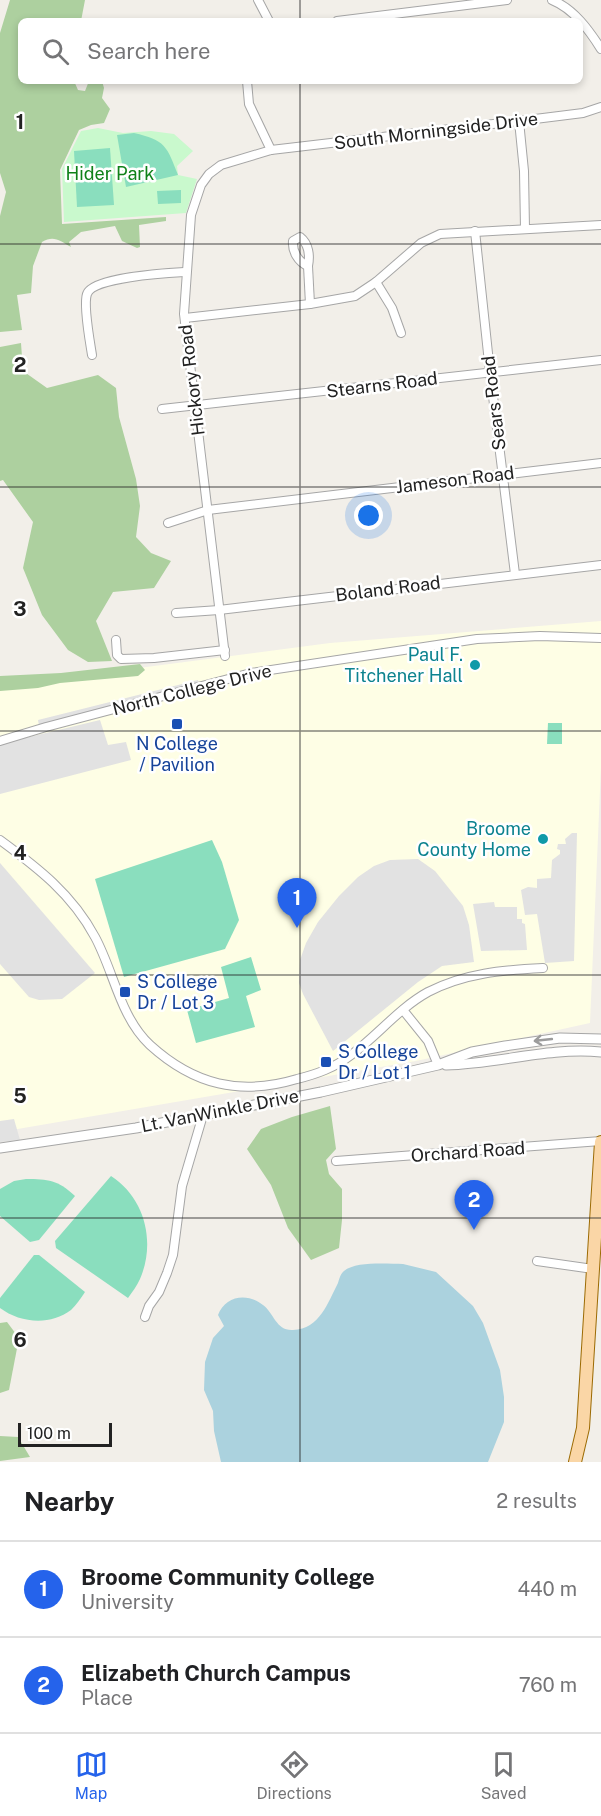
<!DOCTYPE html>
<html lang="en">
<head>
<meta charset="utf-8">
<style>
	body { margin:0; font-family:"Public Sans",sans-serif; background:#f6f6f6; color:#202124 }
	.scale { position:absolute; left:18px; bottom:15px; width:94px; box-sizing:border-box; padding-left:6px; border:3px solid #222; border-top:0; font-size:16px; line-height:21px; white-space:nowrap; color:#222; -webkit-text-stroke:4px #fff; paint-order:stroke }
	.you { position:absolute; left:369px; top:516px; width:21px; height:21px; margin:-15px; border:4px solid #fff; border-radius:50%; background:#1a73e8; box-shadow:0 0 0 9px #1a73e833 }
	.badge { display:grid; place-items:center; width:39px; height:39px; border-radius:50%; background:#2563eb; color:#fff; font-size:20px; font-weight:700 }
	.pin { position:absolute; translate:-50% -50px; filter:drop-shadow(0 2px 3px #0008) }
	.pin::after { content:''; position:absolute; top:32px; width:21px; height:18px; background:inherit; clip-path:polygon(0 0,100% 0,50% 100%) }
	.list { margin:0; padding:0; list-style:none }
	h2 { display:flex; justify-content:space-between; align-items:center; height:78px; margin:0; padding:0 24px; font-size:26px }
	h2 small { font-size:20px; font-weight:400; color:#757577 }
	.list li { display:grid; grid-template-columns:39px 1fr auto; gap:18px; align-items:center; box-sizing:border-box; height:96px; padding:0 24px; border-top:2px solid #e0e0e0 }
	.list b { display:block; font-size:22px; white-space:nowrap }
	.list p { margin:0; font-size:20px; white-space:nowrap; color:#757577 }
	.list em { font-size:20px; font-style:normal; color:#757577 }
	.icon { flex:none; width:33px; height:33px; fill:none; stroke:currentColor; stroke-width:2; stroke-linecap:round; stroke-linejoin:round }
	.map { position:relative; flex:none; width:601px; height:1462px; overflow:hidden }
	.search { position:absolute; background:#fff; box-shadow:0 3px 9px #0003; left:18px; right:18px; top:18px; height:66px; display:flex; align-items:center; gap:15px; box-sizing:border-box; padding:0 21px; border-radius:9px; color:#757577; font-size:22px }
	.sheet { height:270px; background:#fff }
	nav { display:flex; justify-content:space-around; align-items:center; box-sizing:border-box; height:84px; border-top:2px solid #e0e0e0; background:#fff; font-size:16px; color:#757577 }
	nav a { display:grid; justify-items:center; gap:3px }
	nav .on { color:#2563eb }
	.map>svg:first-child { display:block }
	.education { fill:#fefee5 }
	.forest { fill:#add09f }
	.park { fill:#c9f9cd }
	.pitch { fill:#8adebe }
	.parking { fill:#e2e2e2 }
	.water { fill:#abd2de }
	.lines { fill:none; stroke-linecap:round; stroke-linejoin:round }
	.minor-casing { stroke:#a6a6a6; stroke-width:10 }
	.tertiary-casing { stroke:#a6a6a6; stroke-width:11 }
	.primary-casing { stroke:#9c6b04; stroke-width:14 }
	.minor { stroke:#fff; stroke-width:8 }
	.tertiary { stroke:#fff; stroke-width:9 }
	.primary { stroke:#fad6a6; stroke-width:12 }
	.oneway { stroke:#9c9c9c }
	.grid { fill:none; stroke:#222; stroke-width:1.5; stroke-opacity:0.55 }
	.culture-dot { fill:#0f9aa8; stroke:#fff; stroke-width:2 }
	.transit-dot { fill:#1a4fb4; stroke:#fff; stroke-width:2 }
	.labels { text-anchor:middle; stroke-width:5; stroke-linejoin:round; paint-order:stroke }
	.street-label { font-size:18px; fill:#222; stroke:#fff }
	.park-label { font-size:18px; fill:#0f8119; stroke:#fff }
	.culture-label { font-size:18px; fill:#0d838f; stroke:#fff; text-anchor:end }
	.transit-label { font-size:18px; fill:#164399; stroke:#fff; text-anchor:start }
	.grid-label { font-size:20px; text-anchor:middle; font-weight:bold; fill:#222; stroke:#fff; stroke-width:5; stroke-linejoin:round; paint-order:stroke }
</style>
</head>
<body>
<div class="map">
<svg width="601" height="1462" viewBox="0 0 601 1462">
	<rect width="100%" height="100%" fill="#f2efe9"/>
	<polygon class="education" points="601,621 601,767 590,1023 416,1061 0,1132 0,686 330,643"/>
	<g class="forest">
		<path d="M 10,0 L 85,0 L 81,21 L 21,21 L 21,81 L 74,81 L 78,90 L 85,91 L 89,81 L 102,81 L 104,88 L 102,98 L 110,109 L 104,123 L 91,125 L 79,130 L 60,170 L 62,224 L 166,217 L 166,221 L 139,225 L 140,247 L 137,248 L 122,241 L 115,226 L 81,232 L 69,242 L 71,247 C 60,241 54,235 42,242 L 33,266 L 31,293 L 17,295 L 22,330 L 0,332 L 0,216 L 6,192 L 0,173 L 0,33 Z"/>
		<polygon points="21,343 23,371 47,388 98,375 116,388 119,417 136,479 140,506 136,537 151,553 171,561 154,588 113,592 96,621 112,661 88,662 68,650 42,615 23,568 33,522 3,480 0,481 0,347"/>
		<polygon points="140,664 145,670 138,676 60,683 38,688 0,691 0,676 61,673"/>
		<polygon points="330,1106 336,1149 326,1160 329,1174 342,1189 342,1220 339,1248 311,1260 288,1228 271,1185 247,1149 261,1129 292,1117"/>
		<polygon points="7,1322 19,1338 9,1390 0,1393 0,1323"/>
		<polygon points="0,1436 18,1437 30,1457 0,1461"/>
	</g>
	<polygon class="park" points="98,128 123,133 151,131 174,134 193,151 177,166 178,175 197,179 186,213 64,222 62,169 81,131"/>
	<g class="pitch">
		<path d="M 134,133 C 165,140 167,146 178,175 L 126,187 L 117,135 Z"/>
		<polygon points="110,148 114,205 77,207 74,151"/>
		<polygon points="181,190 181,203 158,204 157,191"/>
		<polygon points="548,723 562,723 562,744 547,744"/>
		<polygon points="212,840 222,862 239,920 225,949 124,977 95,879"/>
		<polygon points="251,957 261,990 246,996 255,1027 196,1043 187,1010 229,998 221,967"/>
		<path d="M 111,1176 C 145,1198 156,1242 140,1279 C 137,1286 132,1292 128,1298 L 56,1248 L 55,1241 Z"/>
		<path d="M 26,1179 C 48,1179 58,1180 75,1196 L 39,1240 L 30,1242 L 0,1216 L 0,1189 L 14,1181 Z"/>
		<path d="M 34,1255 L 39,1255 L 85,1292 C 81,1298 76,1305 71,1310 C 50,1326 20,1323 0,1308 L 0,1298 Z"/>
	</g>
	<g class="parking">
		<polygon points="198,680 199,684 39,726 38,720"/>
		<polygon points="100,720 108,745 126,742 131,760 0,794 0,744"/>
		<polygon points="572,833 577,833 574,961 545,963 537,914 525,915 521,890 528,887 537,888 537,879 551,878 552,860 560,854 560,850 557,849 558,844 566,844 565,839"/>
		<polygon points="418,859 435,871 463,906 469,925 474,962 442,966 418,982 333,1051 303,994 299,983 300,960 306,943 318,922 339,896 358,877 374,866 390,860"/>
		<polygon points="0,863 95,973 62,999 39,1000 29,997 0,964"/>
		<polygon points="494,902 495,907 517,907 517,919 522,919 522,923 525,924 527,950 481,951 473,904"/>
		<polygon points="14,1119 20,1140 0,1142 0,1121"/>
	</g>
	<path class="water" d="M 403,1264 L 436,1272 L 473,1306 L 483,1323 L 500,1370 L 504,1397 L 504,1422 L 488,1462 L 221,1462 L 214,1431 L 213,1411 L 204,1390 L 205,1362 L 213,1338 L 224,1326 L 218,1315 C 225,1296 247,1292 263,1305 C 274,1313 276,1331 293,1330 C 320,1329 328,1302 338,1283 C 339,1279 341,1273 344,1271 C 356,1261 388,1264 403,1264 Z"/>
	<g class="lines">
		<g class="minor-casing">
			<g id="minor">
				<polyline points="258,0 269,21"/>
				<path d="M 552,0 C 574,9 589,30 601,49"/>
				<polyline points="337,21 507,0"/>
				<polyline points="247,81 249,104 271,150"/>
				<polyline points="519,121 524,171 525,229"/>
				<polyline points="475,231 490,372 515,574"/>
				<path d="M 300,237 C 309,244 310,256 308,266 C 298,262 292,251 293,241 Z"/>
				<polyline points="308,266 310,304"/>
				<polyline points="376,282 392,308 401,333"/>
				<polyline points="185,318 310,304 355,296 376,282 421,243 440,234 601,225"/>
				<path d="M 92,355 C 90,342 83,305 87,294 C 92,277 169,273 186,272"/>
				<polyline points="162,409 601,360"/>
				<polyline points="168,523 208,510 601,463"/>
				<polyline points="176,613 219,610 601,565"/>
				<polyline points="116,640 117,655 121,659 154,658 225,650"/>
				<polyline points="225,656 184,314 191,215 201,185 209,174 221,165 271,150 519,121 583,113 601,107"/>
				<polyline points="0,741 46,727 251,673 477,639 540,636 601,638"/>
				<path d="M 0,840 C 38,868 72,894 95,937 C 114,972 120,1017 150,1045 C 194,1085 240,1096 297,1079 C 317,1074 334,1068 351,1055 C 377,1036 399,1008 428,992 C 465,973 503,970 543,968"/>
				<polyline points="403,1010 428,1041 438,1065"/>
				<polyline points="336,1161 601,1141"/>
				<polyline points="537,1261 593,1269"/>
				<polyline points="145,1317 149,1306 159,1292 167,1273 173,1255 182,1186 203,1115"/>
			</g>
		</g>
		<g class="tertiary-casing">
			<g id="tertiary">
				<path d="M 446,1065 C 498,1064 548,1047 601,1052"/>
				<polyline points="0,1148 136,1128 321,1092 438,1065 472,1052 505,1046 560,1038 601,1039"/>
			</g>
		</g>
		<g class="primary-casing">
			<polyline id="primary" points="575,1462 583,1428 585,1396 601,1142"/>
		</g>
		<use href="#minor" class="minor"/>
		<use href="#tertiary" class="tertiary"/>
		<use href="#primary" class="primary"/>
	</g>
	<defs><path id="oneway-shaft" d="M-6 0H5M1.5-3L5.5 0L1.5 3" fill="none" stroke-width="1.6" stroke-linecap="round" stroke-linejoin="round" transform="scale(1.5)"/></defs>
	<use class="oneway" href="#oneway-shaft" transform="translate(543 1040) rotate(174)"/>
	<path class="grid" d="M 300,0 L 300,21M 300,81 L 300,1462M 0,244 L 601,244M 0,487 L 601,487M 0,731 L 601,731M 0,975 L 601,975M 0,1218 L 601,1218"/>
	<g class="culture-dot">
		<circle cx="475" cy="665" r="6"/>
		<circle cx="543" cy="839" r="6"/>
	</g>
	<g class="transit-dot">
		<rect x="171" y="718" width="12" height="12" rx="3"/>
		<rect x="119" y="986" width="12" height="12" rx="3"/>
		<rect x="320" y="1056" width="12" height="12" rx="3"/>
	</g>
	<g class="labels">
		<g class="street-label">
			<text transform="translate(436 131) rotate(-7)" y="6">South Morningside Drive</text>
			<text transform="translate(192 380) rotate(-97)" y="6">Hickory Road</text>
			<text transform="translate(382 385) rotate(-7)" y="6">Stearns Road</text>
			<text transform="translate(494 403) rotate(-97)" y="6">Sears Road</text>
			<text transform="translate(455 480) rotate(-7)" y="6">Jameson Road</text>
			<text transform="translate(388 589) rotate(-7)" y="6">Boland Road</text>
			<text transform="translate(192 690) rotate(-14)" y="6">North College Drive</text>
			<text transform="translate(220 1111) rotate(-11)" y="6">Lt. VanWinkle Drive</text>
			<text transform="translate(468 1152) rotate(-4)" y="6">Orchard Road</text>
		</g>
		<g class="park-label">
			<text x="110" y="180">Hider Park</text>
		</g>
		<g class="culture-label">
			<text x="463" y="661">Paul F.<tspan x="463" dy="21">Titchener Hall</tspan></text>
			<text x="531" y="835">Broome<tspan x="531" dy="21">County Home</tspan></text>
		</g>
		<g class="transit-label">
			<text x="177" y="750" text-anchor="middle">N College<tspan x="177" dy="21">/ Pavilion</tspan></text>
			<text x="137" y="988">S College<tspan x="137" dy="21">Dr / Lot 3</tspan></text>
			<text x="338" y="1058">S College<tspan x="338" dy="21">Dr / Lot 1</tspan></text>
		</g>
	</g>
	<g class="grid-label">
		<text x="20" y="129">1</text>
		<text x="20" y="372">2</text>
		<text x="20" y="616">3</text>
		<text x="20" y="860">4</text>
		<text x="20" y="1103">5</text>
		<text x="20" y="1347">6</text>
	</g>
</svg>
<div class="scale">100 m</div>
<div class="you"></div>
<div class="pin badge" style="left:297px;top:928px">1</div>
<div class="pin badge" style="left:474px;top:1230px">2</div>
<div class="search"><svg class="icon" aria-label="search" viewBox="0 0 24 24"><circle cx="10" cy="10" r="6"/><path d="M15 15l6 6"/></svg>Search here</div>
</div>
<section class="sheet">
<h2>Nearby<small>2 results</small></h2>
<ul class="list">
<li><span class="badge">1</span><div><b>Broome Community College</b><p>University</p></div><em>440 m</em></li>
<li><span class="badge">2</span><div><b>Elizabeth Church Campus</b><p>Place</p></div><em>760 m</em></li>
</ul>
</section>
<nav>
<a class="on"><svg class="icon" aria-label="map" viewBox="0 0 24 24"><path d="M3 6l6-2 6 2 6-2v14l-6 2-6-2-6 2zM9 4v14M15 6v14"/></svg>Map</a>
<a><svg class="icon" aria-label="directions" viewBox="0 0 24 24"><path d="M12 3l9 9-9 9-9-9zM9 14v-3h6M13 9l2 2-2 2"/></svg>Directions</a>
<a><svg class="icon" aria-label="saved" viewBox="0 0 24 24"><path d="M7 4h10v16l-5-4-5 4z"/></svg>Saved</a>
</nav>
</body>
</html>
